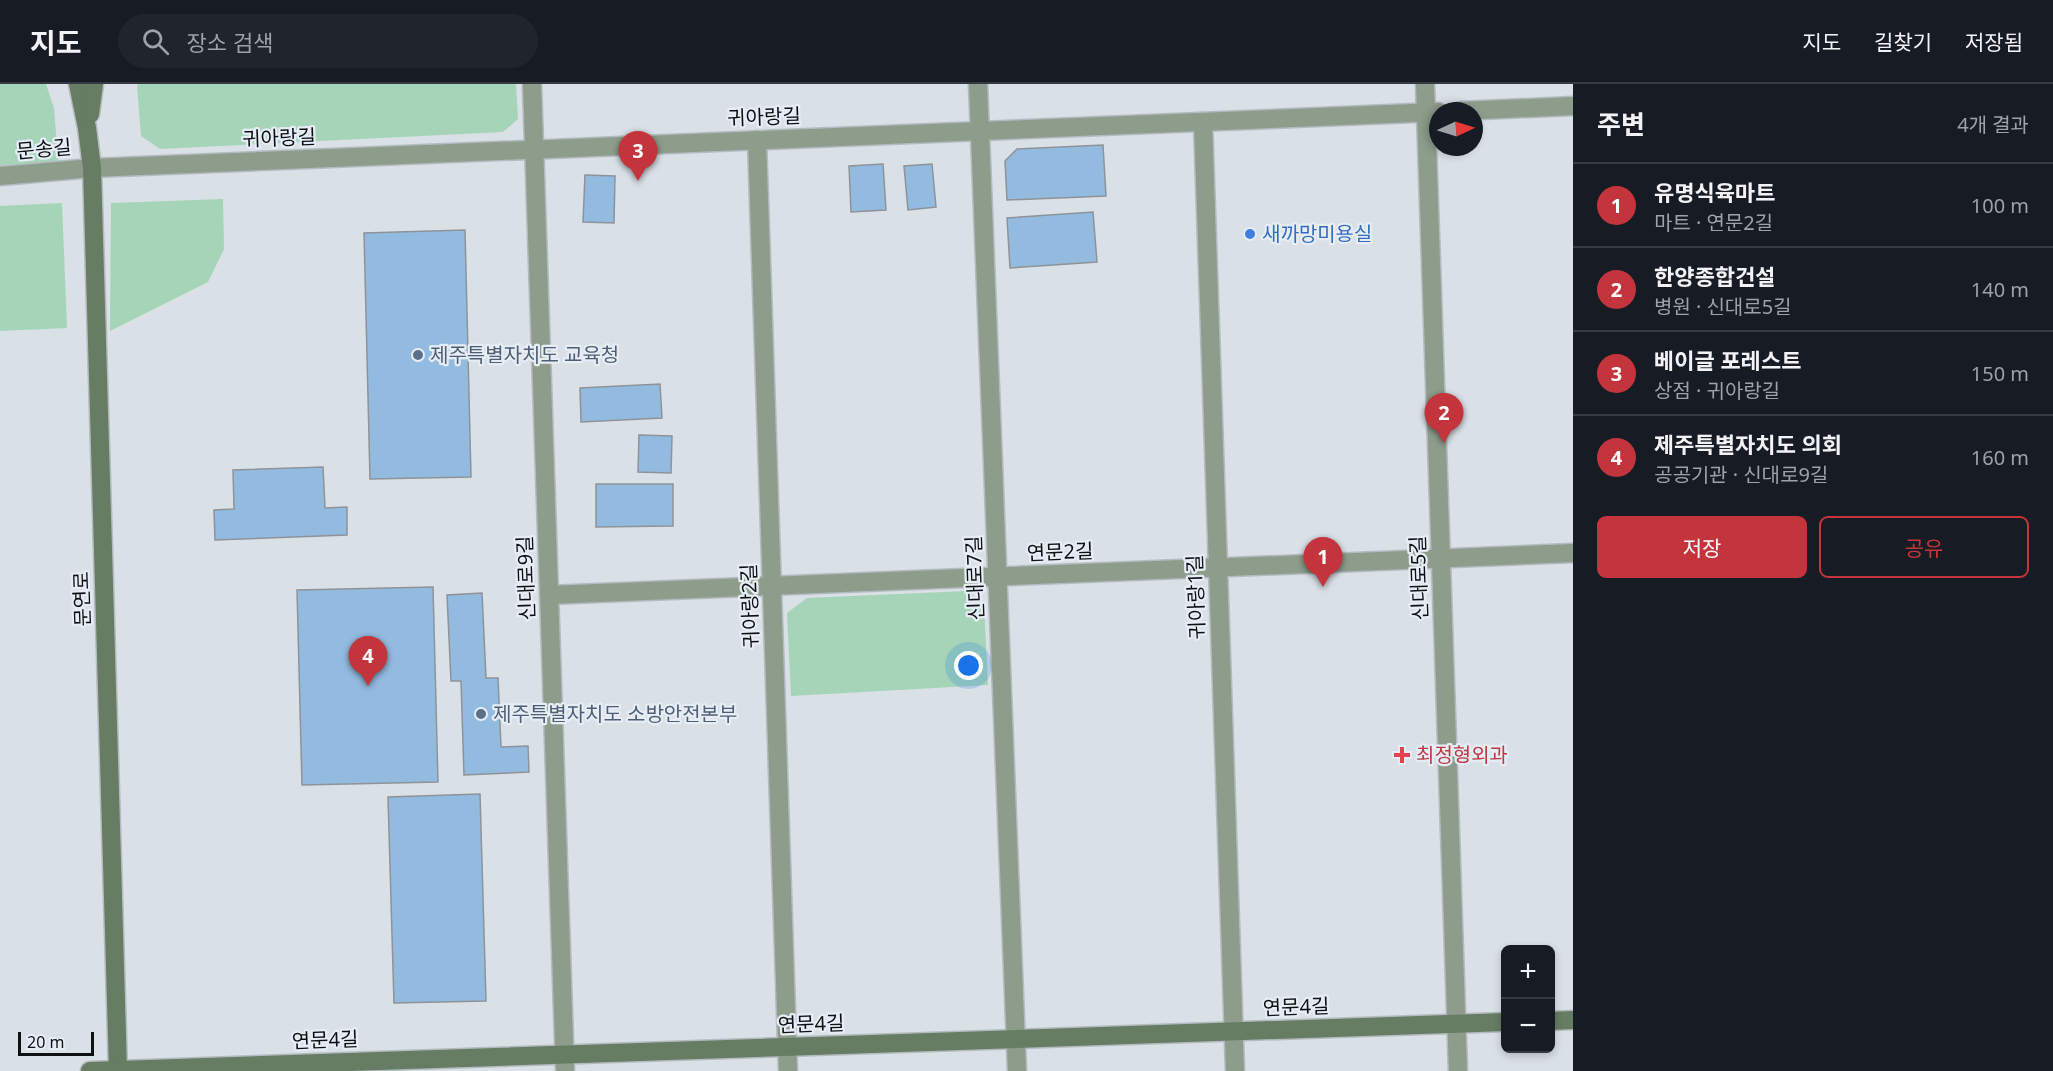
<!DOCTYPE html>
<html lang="ko">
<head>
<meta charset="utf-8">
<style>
	body { margin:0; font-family:"Noto Sans","Noto Sans KR",sans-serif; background:#20242c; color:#f1f3f6 }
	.controls { position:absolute; right:18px; bottom:18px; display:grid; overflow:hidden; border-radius:9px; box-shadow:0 3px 9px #0003 }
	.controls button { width:54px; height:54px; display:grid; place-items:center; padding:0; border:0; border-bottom:2px solid #363941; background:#171b24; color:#f1f3f6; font:30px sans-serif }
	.compass { position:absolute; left:1429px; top:18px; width:54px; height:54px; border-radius:50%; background:#171b24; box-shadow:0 3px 9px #0003; rotate:86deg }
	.scale { position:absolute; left:18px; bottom:15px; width:76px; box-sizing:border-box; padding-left:6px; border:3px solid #0e1113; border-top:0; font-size:16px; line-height:21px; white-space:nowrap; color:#0e1113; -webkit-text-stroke:4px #e6edf4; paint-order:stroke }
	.you { position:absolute; left:969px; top:582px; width:21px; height:21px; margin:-15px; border:4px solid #fff; border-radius:50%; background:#1a73e8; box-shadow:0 0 0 9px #1a73e833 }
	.badge { display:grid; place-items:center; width:39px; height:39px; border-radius:50%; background:#c4343c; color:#fff; font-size:20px; font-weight:700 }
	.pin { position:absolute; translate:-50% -50px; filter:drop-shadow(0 2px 3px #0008) }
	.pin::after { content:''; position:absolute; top:32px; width:21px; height:18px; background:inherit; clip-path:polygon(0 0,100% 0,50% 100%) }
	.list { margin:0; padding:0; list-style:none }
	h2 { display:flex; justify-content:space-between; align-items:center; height:78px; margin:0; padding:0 24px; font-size:26px }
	h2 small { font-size:20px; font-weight:400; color:#9ea1a6 }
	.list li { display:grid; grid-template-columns:39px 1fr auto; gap:18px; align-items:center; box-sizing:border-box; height:84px; padding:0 24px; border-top:2px solid #363941 }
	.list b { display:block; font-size:22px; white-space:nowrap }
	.list p { margin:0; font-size:20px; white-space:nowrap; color:#9ea1a6 }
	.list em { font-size:20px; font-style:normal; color:#9ea1a6 }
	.actions { display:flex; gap:12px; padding:18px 24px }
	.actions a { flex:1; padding:14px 0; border:2px solid #c4343c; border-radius:9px; text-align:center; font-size:21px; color:#c4343c }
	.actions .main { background:#c4343c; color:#fff }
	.icon { flex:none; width:33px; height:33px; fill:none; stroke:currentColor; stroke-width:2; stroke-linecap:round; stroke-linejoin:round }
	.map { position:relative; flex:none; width:1573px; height:987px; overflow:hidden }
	header { display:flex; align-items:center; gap:36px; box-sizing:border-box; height:84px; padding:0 30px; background:#171b24; border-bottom:2px solid #363941 }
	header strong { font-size:28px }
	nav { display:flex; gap:33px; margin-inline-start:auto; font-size:21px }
	.search { width:420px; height:54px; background:#20242c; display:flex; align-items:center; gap:15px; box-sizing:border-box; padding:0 21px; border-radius:33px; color:#9ea1a6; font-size:22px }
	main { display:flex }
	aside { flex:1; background:#171b24 }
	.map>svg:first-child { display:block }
	.green { fill:#a6d4b9 }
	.building { fill:#93bbe0; stroke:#8d9399; stroke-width:1.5 }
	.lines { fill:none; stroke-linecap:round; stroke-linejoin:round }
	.street-casing { stroke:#b4bbc0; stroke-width:21 }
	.secondary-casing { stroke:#b4bbc0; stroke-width:21 }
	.street { stroke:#8d9c8b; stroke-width:18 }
	.secondary { stroke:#667c63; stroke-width:18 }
	.shop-dot { fill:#3f7fe0; stroke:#e6edf4; stroke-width:2 }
	.service-dot { fill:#5c6f8a; stroke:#e6edf4; stroke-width:2 }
	.health-dot { fill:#e0444e; stroke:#e6edf4; stroke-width:2 }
	.labels { text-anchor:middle; stroke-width:4.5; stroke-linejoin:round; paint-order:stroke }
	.street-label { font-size:20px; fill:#0e1113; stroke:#e6edf4 }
	.shop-label { font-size:20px; fill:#366cbe; stroke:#e6edf4; text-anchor:start }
	.service-label { font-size:20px; fill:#4e5e75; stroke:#e6edf4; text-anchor:start }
	.health-label { font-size:20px; fill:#be3a42; stroke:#e6edf4; text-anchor:start }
</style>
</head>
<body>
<header>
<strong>지도</strong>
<div class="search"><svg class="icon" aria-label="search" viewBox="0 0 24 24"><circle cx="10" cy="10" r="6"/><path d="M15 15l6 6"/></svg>장소 검색</div>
<nav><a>지도</a><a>길찾기</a><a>저장됨</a></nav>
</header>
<main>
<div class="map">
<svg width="1573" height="987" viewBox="0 0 1573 987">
	<rect width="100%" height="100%" fill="#d9e0e6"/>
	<g class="green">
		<polygon points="0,0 46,0 54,24 59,87 0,90"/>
		<polygon points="139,0 516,0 518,35 503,48 160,65 141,52 137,1"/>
		<polygon points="223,115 224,165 208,198 110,247 111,119"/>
		<polygon points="62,119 67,244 0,247 0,122"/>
		<polygon points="966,507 984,519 988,601 791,612 787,529 807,514"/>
	</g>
	<g class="building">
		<polygon points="1103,61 1106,112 1007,116 1005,77 1017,65"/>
		<polygon points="883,80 886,126 851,128 849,82"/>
		<polygon points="932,80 936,123 908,126 904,82"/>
		<polygon points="585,91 615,92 614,139 583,138"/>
		<polygon points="1093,128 1097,178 1010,184 1007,134"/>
		<polygon points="465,146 471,393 370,395 364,149"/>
		<polygon points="660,300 662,334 581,338 580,304"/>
		<polygon points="639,351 672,352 671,389 638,388"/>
		<polygon points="323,383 325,424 347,423 347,451 215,456 214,426 234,425 233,386"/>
		<polygon points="596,400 673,400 673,442 596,443"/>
		<polygon points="433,503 438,698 302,701 297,506"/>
		<polygon points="482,509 486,594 498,594 501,663 528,662 529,688 464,691 461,597 451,597 447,511"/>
		<polygon points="480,710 486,917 394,919 388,713"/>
	</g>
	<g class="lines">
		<g class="street-casing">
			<g id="street">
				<polyline points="532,0 565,987"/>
				<polyline points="978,0 1017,987"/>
				<polyline points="1425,0 1458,987"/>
				<polyline points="1460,27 1573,22"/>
				<polyline points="1203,38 1235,987"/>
				<polyline points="757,56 788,987"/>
				<polyline points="0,92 92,84 1438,28"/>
				<polyline points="549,511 1573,469"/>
			</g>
		</g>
		<g class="secondary-casing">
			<g id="secondary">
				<polyline points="78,0 87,44 92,84 118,987"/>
				<polyline points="90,30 94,0"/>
				<polyline points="1550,937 1573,936"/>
				<polyline points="90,987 1506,938"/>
			</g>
		</g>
		<use href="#street" class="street"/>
		<use href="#secondary" class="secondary"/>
	</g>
	<circle class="shop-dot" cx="1250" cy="150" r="6"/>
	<g class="service-dot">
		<circle cx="418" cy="271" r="6"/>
		<circle cx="481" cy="630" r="6"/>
	</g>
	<path class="health-dot" d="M1399 662h6v6h6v6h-6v6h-6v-6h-6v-6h6z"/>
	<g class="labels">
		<g class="street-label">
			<text transform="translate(764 33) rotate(-2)" y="7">귀아랑길</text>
			<text transform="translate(279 54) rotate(-2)" y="7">귀아랑길</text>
			<text transform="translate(44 65) rotate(-5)" y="7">문송길</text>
			<text transform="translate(1060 468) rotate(-2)" y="7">연문2길</text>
			<text transform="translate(526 494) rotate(-92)" y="7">신대로9길</text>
			<text transform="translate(975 494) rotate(-92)" y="7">신대로7길</text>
			<text transform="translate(1419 494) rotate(-92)" y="7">신대로5길</text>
			<text transform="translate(1196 513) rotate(-92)" y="7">귀아랑1길</text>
			<text transform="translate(82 515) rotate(-92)" y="7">문연로</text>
			<text transform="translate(750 522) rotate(-92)" y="7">귀아랑2길</text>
			<text transform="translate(1296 923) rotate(-2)" y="7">연문4길</text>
			<text transform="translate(811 940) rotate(-2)" y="7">연문4길</text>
			<text transform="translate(325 956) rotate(-2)" y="7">연문4길</text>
		</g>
		<g class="shop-label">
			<text x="1262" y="157">새까망미용실</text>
		</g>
		<g class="service-label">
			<text x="430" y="278">제주특별자치도 교육청</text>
			<text x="493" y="637">제주특별자치도 소방안전본부</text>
		</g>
		<g class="health-label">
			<text x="1416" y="678">최정형외과</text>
		</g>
	</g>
</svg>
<div class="controls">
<button>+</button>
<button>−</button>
</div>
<svg class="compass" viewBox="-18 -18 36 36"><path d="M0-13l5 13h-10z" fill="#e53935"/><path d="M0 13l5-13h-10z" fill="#9ea1a6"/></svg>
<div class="scale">20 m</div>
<div class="you"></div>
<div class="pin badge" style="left:1323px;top:503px">1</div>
<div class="pin badge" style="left:1444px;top:359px">2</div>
<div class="pin badge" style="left:638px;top:97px">3</div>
<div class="pin badge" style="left:368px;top:602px">4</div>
</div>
<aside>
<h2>주변<small>4개 결과</small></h2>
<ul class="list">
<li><span class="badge">1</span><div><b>유명식육마트</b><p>마트 · 연문2길</p></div><em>100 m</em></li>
<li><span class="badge">2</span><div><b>한양종합건설</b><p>병원 · 신대로5길</p></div><em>140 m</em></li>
<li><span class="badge">3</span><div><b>베이글 포레스트</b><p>상점 · 귀아랑길</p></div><em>150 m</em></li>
<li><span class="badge">4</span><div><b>제주특별자치도 의회</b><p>공공기관 · 신대로9길</p></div><em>160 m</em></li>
</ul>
<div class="actions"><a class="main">저장</a><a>공유</a></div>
</aside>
</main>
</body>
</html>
